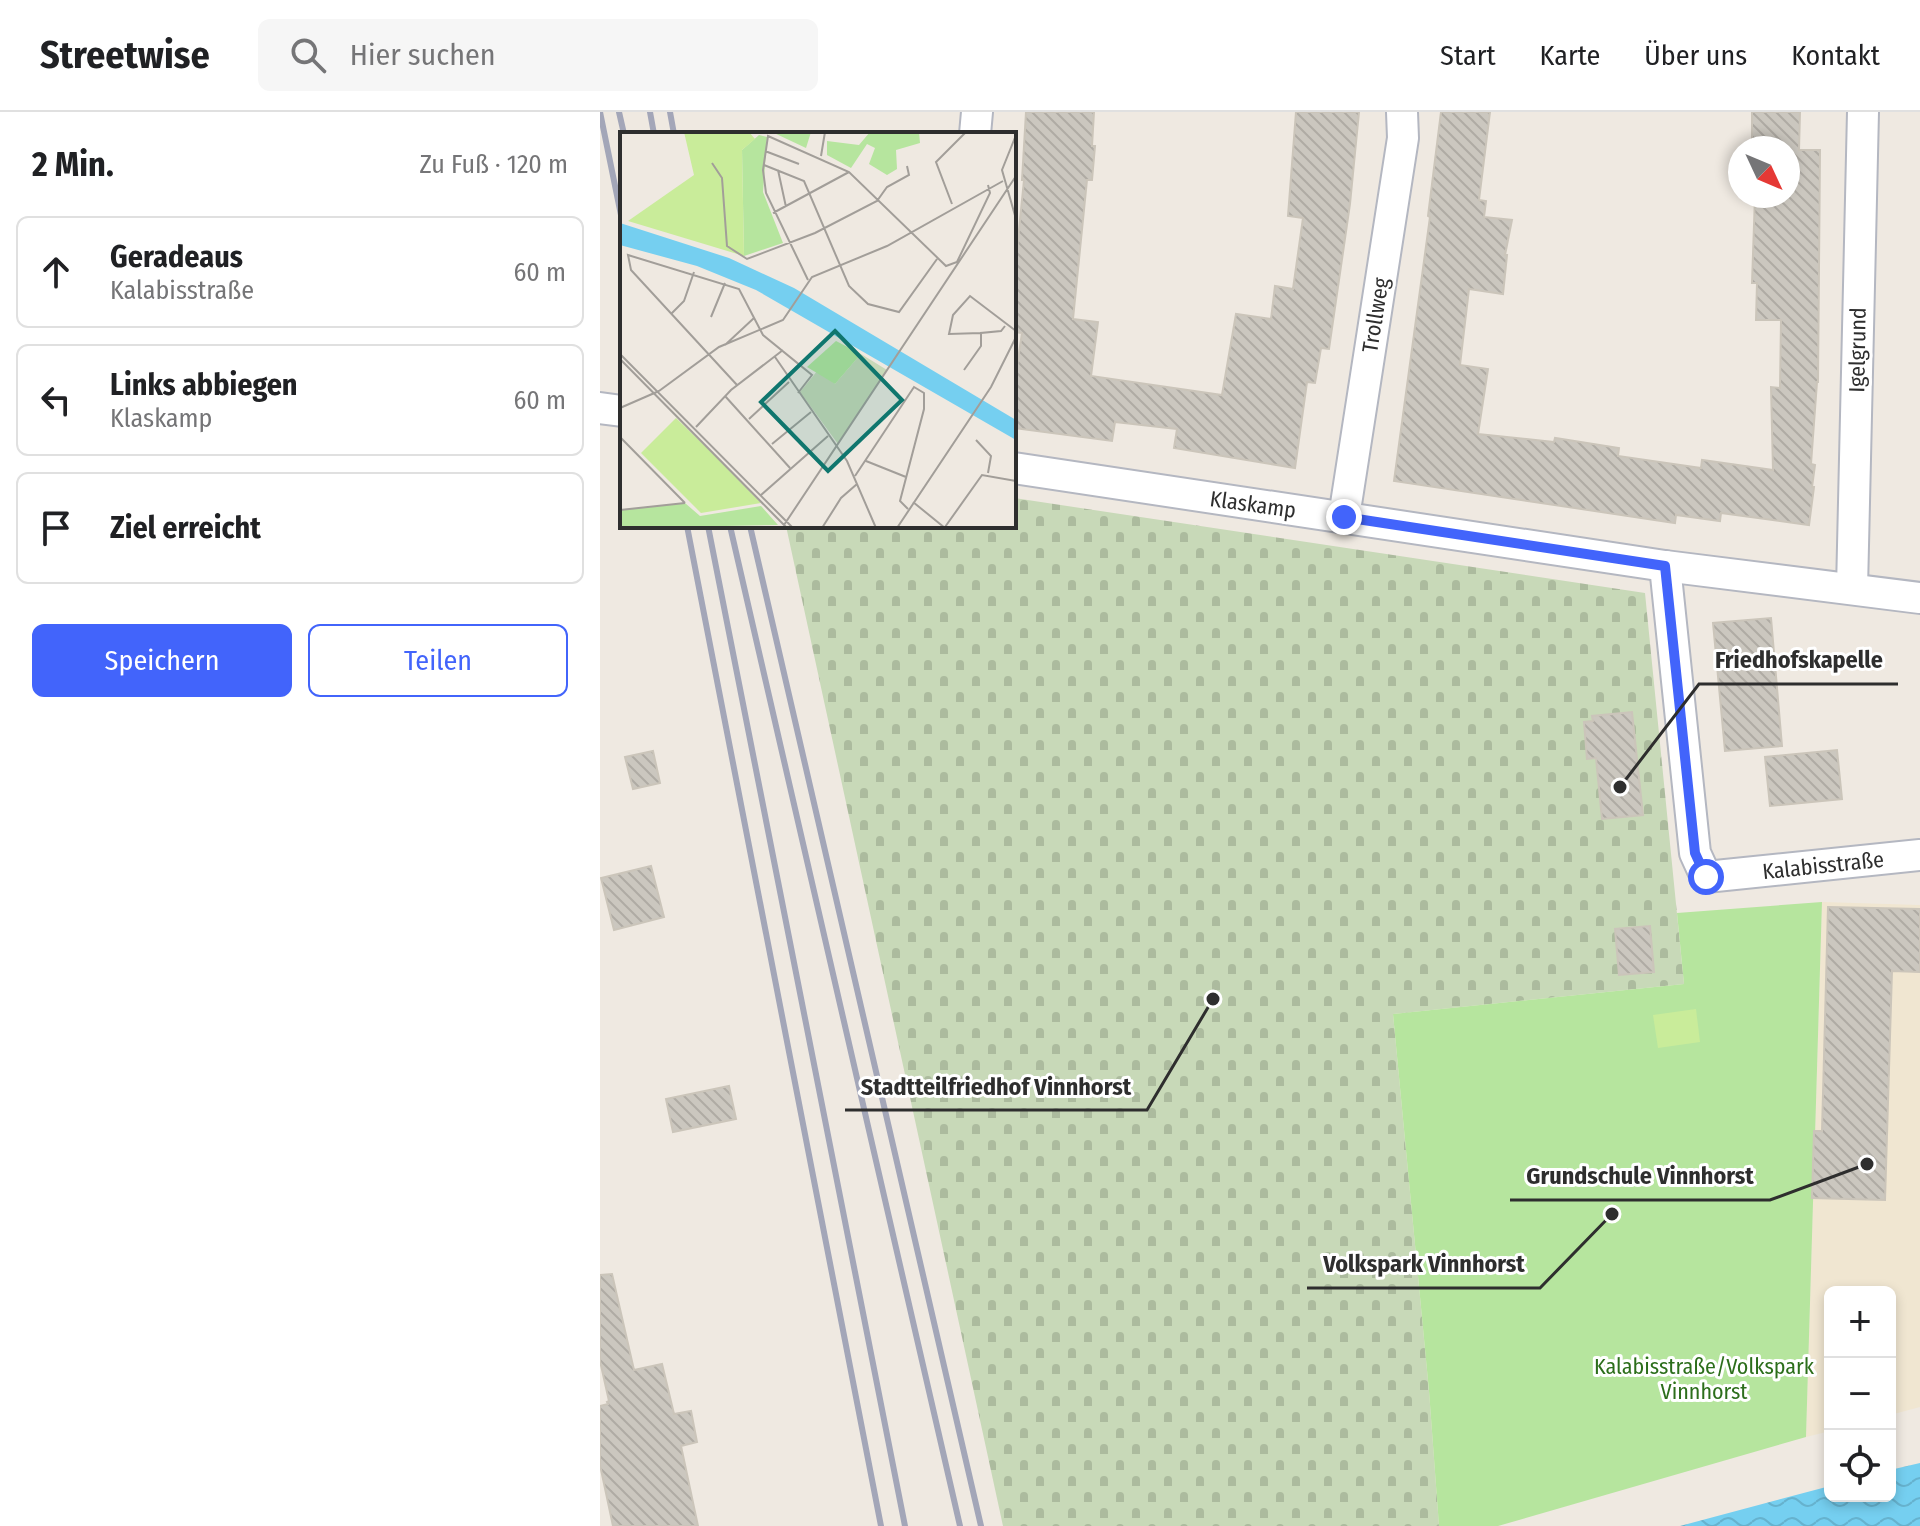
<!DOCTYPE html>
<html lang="de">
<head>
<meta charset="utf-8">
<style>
	body { margin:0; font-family:"Fira Sans Condensed",sans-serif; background:#f6f6f6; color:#202124 }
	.controls { position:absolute; right:24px; bottom:24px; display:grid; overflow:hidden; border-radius:12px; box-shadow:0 4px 12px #0003 }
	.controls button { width:72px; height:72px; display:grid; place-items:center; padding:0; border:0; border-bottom:2px solid #e0e0e0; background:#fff; color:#202124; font:40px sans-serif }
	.compass { position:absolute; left:1128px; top:24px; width:72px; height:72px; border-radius:50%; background:#fff; box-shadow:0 4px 12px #0003; rotate:134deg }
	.stop { position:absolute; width:24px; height:24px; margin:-18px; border:6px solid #4264fb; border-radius:50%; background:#fff }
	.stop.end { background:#4264fb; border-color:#fff; box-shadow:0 2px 8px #0008 }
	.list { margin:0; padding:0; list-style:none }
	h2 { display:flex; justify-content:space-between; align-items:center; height:104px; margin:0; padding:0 32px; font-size:34px }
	h2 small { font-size:26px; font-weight:400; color:#757577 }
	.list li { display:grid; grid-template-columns:52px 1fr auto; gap:24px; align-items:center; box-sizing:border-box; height:112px; margin:0 16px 16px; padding:0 16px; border:2px solid #e0e0e0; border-radius:12px }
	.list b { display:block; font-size:30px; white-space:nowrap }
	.list p { margin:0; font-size:26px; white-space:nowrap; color:#757577 }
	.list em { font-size:26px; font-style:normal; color:#757577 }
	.actions { display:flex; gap:16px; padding:24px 32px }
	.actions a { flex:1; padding:18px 0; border:2px solid #4264fb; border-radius:12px; text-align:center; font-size:28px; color:#4264fb }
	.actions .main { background:#4264fb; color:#fff }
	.icon { flex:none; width:44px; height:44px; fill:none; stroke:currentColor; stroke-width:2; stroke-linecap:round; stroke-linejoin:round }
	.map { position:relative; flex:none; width:1320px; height:1414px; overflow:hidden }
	header { display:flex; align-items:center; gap:48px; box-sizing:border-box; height:112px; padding:0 40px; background:#fff; border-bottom:2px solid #e0e0e0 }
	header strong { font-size:38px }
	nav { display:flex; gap:44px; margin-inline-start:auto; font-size:28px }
	.search { width:560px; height:72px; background:#f6f6f6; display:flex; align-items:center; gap:20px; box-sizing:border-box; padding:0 28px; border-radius:12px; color:#757577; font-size:30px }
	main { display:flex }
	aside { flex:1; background:#fff }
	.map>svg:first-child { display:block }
	.education { fill:#f0e6d1 }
	.cemetery { fill:url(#cemetery-stones) }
	.park { fill:#b6e59e }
	.pitch { fill:#c9ec9a }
	.water { fill:url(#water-waves) }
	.building { fill:url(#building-back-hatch); stroke:#cbc5ba; stroke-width:2 }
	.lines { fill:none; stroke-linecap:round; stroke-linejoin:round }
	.street-casing { stroke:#b4b7c1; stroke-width:34 }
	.street { stroke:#fff; stroke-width:30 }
	.rail { stroke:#a3a6b8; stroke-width:6 }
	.route { stroke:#4264fb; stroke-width:10 }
	.labels { text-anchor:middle; stroke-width:6; stroke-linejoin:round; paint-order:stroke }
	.street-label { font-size:22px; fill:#2e2e2e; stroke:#fff }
	.park-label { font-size:22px; fill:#2c6e1b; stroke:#fff }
	.inset-road { fill:none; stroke:#a29e99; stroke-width:2 }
	.view { fill:#0f766e; fill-opacity:0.15; stroke:#0f766e; stroke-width:4 }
	.inset-edge { fill:none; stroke:#2e2e2e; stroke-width:4 }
	.leader { fill:none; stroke:#2e2e2e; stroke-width:3 }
	.callout-dot { fill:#2e2e2e; stroke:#fff; stroke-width:3 }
	.callout-label { font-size:24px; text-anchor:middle; font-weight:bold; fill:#2e2e2e; stroke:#fff; stroke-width:6; stroke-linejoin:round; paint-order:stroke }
</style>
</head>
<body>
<header>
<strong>Streetwise</strong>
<div class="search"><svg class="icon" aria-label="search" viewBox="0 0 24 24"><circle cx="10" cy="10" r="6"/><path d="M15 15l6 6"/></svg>Hier suchen</div>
<nav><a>Start</a><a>Karte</a><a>Über uns</a><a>Kontakt</a></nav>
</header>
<main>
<aside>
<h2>2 Min.<small>Zu Fuß · 120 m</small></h2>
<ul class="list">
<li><svg class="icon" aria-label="ahead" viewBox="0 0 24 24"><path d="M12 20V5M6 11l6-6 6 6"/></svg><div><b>Geradeaus</b><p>Kalabisstraße</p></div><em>60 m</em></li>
<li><svg class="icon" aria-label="left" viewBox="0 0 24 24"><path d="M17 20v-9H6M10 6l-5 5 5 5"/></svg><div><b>Links abbiegen</b><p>Klaskamp</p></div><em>60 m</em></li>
<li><svg class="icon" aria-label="arrive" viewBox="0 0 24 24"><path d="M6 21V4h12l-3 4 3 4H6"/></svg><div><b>Ziel erreicht</b></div></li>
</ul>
<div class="actions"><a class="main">Speichern</a><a>Teilen</a></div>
</aside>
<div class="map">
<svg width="1320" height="1414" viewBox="0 0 1320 1414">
	<defs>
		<pattern id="cemetery-stones" width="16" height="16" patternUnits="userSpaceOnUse" patternTransform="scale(2)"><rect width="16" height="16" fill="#c8d9b8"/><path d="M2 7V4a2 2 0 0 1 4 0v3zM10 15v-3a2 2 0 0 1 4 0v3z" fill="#acbb9e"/></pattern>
		<pattern id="water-waves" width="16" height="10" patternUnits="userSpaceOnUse" patternTransform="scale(2)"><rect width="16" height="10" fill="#75cff0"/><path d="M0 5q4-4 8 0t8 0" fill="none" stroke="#66b2ce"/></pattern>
		<pattern id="building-back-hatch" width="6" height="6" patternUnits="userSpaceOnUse" patternTransform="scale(2)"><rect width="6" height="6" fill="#cbc7bf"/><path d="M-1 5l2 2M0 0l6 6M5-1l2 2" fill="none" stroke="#afaba4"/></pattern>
	</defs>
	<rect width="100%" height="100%" fill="#efe9e1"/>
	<polygon class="education" points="1222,790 1320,793 1320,1295 1290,1303 1290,1180 1230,1180 1230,1319 1206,1325"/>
	<polygon class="cemetery" points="414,386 1045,481 1084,872 793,902 829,1279 839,1414 403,1414 186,414 414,414"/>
	<polygon class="park" points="1222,790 1206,1325 898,1414 839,1414 829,1279 793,902 1084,872 1077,801"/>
	<polygon class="pitch" points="1096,897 1100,930 1058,936 1053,903"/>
	<polygon class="water" points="1320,1351 1320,1414 1080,1414 1230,1374 1230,1384 1290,1384 1290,1358"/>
	<g class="building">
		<polygon points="426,0 494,0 492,34 495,34 492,68 487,68 473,207 498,210 491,264 622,283 636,202 671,207 675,174 693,177 703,106 688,104 696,0 759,0 750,92 729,237 721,236 715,271 707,270 695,356 574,336 577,317 515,310 512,329 414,316 414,274 422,221 414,220 414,167 424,68 422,68"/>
		<polygon points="841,0 890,0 879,88 886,89 884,105 912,108 905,143 907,143 903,182 869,177 860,253 888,257 878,322 954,330 955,326 1019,336 1018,344 1101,356 1102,348 1173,358 1171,275 1180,276 1181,208 1156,208 1157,171 1152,171 1155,84 1188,84 1188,36 1152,36 1152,0 1200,0 1199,38 1220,38 1218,270 1217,270 1211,352 1215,353 1212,375 1214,375 1209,413 1121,401 1120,409 1076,403 1075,411 794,369 830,105 828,104"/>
		<polygon points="1171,506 1182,634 1125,639 1113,511"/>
		<polygon points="1032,600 1043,703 1002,707 996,646 987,647 984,610 993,609 992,604"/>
		<polygon points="1237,638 1242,687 1170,694 1165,645"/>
		<polygon points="53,639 60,671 33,677 25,645"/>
		<polygon points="51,754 64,805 14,818 1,766"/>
		<polygon points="1228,795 1320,797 1320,860 1292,859 1285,1088 1212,1086 1214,1019 1222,1019"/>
		<polygon points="1050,814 1054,860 1019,863 1015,817"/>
		<polygon points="129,974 136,1007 73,1020 66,987"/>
		<polygon points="12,1162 34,1258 62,1252 74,1302 91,1299 97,1330 81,1334 98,1414 13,1414 0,1353 0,1294 8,1292 7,1290 9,1289 0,1249 0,1163"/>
	</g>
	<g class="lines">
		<g class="street-casing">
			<g id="street">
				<polyline points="375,22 377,0"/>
				<polyline points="0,296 22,299"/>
				<polyline points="414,356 1065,454 1320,486"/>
				<polyline points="744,405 803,26 802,0"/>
				<polyline points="1065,454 1095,741 1106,765 1320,743"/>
				<polyline points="1252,477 1263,0"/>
			</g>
		</g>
		<use href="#street" class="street"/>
		<g class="rail">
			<polyline points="0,0 22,108"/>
			<polyline points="19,0 24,22"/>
			<polyline points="50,0 54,22"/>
			<polyline points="70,0 74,22"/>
			<polyline points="87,414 281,1414"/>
			<polyline points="108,414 305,1414"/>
			<polyline points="130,414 360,1414"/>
			<polyline points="150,414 381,1414"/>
		</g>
	</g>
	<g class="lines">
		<polyline class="route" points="744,405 1065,454 1095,741 1106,765"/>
	</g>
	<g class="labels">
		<g class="street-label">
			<text transform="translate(775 203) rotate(-81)" y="8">Trollweg</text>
			<text transform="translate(1257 238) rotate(-89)" y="8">Igelgrund</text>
			<text transform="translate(653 392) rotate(8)" y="8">Klaskamp</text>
			<text transform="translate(1223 753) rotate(-6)" y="8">Kalabisstraße</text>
		</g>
		<g class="park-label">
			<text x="1104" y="1262">Kalabisstraße/Volkspark<tspan x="1104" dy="25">Vinnhorst</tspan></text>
		</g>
	</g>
	<g transform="translate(20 20)">
		<rect width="396" height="396" fill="#efe9e1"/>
		<path d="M 152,0 L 191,0 L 186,16 ZM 250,0 L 299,0 L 300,11 L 276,18 L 277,37 L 267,43 L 249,32 L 255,16 L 247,12 L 231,36 L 207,23 L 207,9 L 239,13 Z" fill="#b6e59e"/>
		<path d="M 139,3 L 147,5 L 143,60 L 163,111 L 124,124 L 122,18 Z" fill="#b6e59e"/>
		<path d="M 241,222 L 267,238 L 218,312 L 180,260 L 198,238 L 215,252 Z" fill="#c8d9b8"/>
		<path d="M 216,209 L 241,222 L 215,252 L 187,235 Z" fill="#b6e59e"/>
		<path d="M 65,371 L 80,384 L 141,374 L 158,393 L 0,396 L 0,378 Z" fill="#b6e59e"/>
		<path d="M 64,0 L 129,0 L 135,7 L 122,18 L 124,124 L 8,89 L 74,43 ZM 56,286 L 91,320 L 141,371 L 81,381 L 21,321 Z" fill="#c9ec9a"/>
		<path d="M 0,91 L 109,126 L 174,156 L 396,288 L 396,308 L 136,158 L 77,134 L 0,113 Z" fill="#75cff0"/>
		<path class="inset-road" d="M 396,3 L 382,38 L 396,87M 145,19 L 179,32M 201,24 L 205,0M 92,31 L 102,46 L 107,114 L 127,127 L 195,101 L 257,69 L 267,55 L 289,43 L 287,34M 144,33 L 184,49 L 229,154 L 248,172 L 279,180 L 317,127M 158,38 L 166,75M 332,72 L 316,30 L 346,0M 153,81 L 229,40M 188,148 L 146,61 L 143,38 L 148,4 L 229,40 L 326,134 L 337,130 L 370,61 L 368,53M 52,181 L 64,169 L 74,140M 91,185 L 105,151M 361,201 L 329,202 L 333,183 L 350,164 L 396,199M 105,213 L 134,186M 0,222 L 173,396M 155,225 L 227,329 L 256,396M 0,227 L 167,396M 344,238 L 361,214 L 361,201 L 381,199 L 385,194M 117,253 L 11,138 L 8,123 L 119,157 L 143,203 L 192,243 L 178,261M 39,259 L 99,215 L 163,188 L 192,145 L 267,114 L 383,49M 105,264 L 170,336M 0,276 L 39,259M 129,287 L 169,250M 76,295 L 111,258 L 163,218M 0,305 L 65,371M 356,308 L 371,324 L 368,341M 152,312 L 191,280M 396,315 L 396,348M 246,329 L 286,345M 235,344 L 294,255 L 304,261 L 304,277 L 280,369 L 288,377M 141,363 L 208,304M 293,370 L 325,396M 0,378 L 65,371M 325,395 L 362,343 L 396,349M 162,396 L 396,44M 202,396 L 221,366 L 237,352M 277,396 L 371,255 L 396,205"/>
		<path class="view" d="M 215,199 L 282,268 L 208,339 L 141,270 Z"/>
		<rect width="396" height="396" class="inset-edge"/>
	</g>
	<path class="leader" d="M1020 675L1099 572H1298M613 887L547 998H245M1267 1052L1170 1088H910M1012 1102L940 1176H707"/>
	<g class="callout-dot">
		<circle cx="1020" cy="675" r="8"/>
		<circle cx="613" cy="887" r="8"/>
		<circle cx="1267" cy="1052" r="8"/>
		<circle cx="1012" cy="1102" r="8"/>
	</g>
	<g class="callout-label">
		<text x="1199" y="556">Friedhofskapelle</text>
		<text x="396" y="983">Stadtteilfriedhof Vinnhorst</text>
		<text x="1040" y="1072">Grundschule Vinnhorst</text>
		<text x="824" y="1160">Volkspark Vinnhorst</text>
	</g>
</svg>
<div class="controls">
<button>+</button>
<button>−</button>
<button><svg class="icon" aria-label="locate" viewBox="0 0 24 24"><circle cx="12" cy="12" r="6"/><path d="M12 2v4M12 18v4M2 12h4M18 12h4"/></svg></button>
</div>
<svg class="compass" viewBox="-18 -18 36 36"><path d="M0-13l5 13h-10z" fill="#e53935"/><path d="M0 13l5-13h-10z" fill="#757577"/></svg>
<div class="stop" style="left:1106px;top:765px"></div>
<div class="stop end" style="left:744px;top:405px"></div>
</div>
</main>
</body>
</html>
